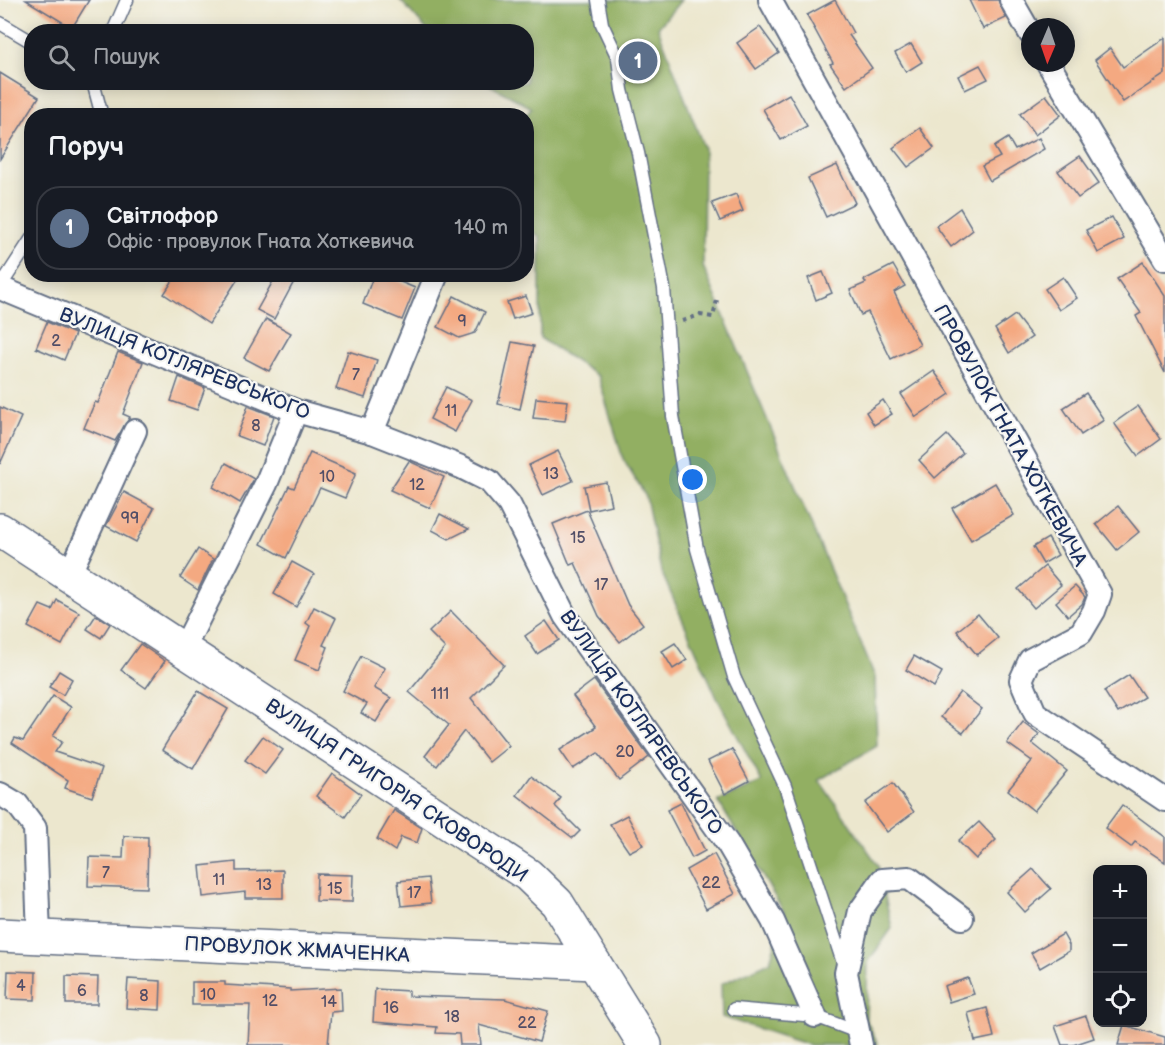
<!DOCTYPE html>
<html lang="uk">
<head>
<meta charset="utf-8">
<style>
	body { margin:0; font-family:"Balsamiq Sans",sans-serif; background:#242831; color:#f1f3f6 }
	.controls { position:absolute; right:18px; bottom:18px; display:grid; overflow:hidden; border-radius:12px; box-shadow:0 3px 15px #0003 }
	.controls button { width:54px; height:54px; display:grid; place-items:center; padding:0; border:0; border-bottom:2px solid #363941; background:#171b24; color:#f1f3f6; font:30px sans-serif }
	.compass { position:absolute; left:1021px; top:18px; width:54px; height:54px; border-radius:50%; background:#171b24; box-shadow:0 3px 15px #0003; rotate:182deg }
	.you { position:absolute; left:693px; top:480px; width:21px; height:21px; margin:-15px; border:4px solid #fff; border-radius:50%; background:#1a73e8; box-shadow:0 0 0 9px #1a73e833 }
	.badge { display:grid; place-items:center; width:39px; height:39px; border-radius:50%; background:#0b8043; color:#fff; font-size:20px; font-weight:700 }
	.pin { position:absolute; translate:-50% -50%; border:3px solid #fff; box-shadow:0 2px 6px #0006 }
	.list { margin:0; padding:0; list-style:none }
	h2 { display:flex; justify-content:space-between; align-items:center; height:78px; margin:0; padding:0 24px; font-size:26px }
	h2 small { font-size:20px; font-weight:400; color:#9ea1a6 }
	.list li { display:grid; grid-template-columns:39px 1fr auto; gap:18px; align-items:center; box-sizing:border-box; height:84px; margin:0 12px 12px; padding:0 12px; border:2px solid #363941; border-radius:24px }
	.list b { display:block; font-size:22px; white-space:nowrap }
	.list p { margin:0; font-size:20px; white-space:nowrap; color:#9ea1a6 }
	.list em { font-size:20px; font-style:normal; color:#9ea1a6 }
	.icon { flex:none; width:33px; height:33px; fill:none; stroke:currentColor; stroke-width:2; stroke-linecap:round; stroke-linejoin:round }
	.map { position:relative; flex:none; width:1165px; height:1045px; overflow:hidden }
	.search { position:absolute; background:#171b24; box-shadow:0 3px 15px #0003; left:24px; top:24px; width:510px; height:66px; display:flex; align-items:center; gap:15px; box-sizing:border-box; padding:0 21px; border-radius:24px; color:#9ea1a6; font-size:22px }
	.panel { position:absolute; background:#171b24; box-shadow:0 3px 15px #0003; left:24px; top:108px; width:510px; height:174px; border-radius:24px }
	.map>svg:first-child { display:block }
	.forest { fill:#92af62; stroke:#566f60; stroke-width:1.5 }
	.building { fill:#f4a981 }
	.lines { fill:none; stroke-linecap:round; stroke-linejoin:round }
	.lane-casing { stroke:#646f85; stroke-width:15 }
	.street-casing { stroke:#646f85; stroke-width:26 }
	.secondary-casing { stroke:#646f85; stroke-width:36 }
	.path { stroke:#646f85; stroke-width:4; stroke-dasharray:4.5 4.5; stroke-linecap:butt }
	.lane { stroke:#fff; stroke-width:12 }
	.street { stroke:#fff; stroke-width:22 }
	.secondary { stroke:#fff; stroke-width:33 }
	.labels { text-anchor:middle; stroke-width:4.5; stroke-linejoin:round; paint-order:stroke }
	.number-label { font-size:16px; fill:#514e67 }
	.street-label { font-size:20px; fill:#1b2f5e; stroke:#f6f6f2 }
</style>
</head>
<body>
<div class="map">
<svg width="1165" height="1045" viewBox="0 0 1165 1045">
	<rect width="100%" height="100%" fill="#f6f6f2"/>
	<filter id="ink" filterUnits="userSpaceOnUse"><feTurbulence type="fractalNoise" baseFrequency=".0167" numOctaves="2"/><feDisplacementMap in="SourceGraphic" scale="12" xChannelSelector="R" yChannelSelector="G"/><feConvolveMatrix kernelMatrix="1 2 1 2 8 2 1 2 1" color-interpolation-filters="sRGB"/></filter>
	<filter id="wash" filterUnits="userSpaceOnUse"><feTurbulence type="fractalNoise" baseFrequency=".008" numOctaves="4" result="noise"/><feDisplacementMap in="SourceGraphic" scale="24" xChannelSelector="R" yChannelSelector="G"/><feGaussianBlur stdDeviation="1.35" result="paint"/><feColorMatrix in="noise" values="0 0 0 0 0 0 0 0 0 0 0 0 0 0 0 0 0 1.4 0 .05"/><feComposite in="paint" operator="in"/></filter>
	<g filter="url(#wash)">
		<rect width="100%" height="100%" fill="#ece7ce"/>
		<polygon class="forest" points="400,0 681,0 658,28 704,148 703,266 875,677 877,746 819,780 878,865 892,928 868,962 866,1019 878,1045 809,1045 722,1017 721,984 770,962 784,912 718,801 762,782 717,698 661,571 646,497 623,459 598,376 540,338 540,237 526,227 527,188 530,178 527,176 526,115 532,108 486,83 526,82 526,32 428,31"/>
		<g id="blocks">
			<g class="building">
				<polygon points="26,0 89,0 72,28"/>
				<polygon points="835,0 853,33 849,35 872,68 846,87 830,64 833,63 807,15"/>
				<polygon points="969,0 998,0 1006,18 983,29"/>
				<polygon points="760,27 779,53 756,69 737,43"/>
				<polygon points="1165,38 1165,74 1123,102 1095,60 1110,48 1123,67"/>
				<polygon points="911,44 922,62 906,72 895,53"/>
				<polygon points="980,65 988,79 965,90 958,76"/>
				<polygon points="0,73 39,97 0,159"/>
				<polygon points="789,94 807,126 781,140 763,109"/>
				<polygon points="1046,95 1061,115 1035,135 1020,114"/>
				<polygon points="920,128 934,148 908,167 893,148"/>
				<polygon points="1008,138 1015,150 1039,138 1044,149 990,181 982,166 1000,157 994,147"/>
				<polygon points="1080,156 1099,183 1078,198 1058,171"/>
				<polygon points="837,165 855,203 826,217 808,178"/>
				<polygon points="736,194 743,211 720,221 712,203"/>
				<polygon points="960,208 973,230 951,247 936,226"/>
				<polygon points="1112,217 1124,239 1098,253 1086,230"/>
				<polygon points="1143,262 1165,296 1165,373 1136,316 1141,313 1117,279"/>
				<polygon points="893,265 905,286 894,292 920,345 891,359 868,312 861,315 850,290 866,283 864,280"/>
				<polygon points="823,272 832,293 816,300 808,278"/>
				<polygon points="177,274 241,274 209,324 164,294"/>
				<polygon points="277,274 298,274 274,319 257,310"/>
				<polygon points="374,274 381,274 415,288 402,320 363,304"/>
				<polygon points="1063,277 1077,298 1059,310 1045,289"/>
				<polygon points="454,296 485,312 475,333 459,338 438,327"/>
				<polygon points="526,296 532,313 513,319 507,302"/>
				<polygon points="1015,315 1032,337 1009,353 995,329"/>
				<polygon points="266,319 291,333 269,371 244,358"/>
				<polygon points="47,322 75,334 64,360 36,348"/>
				<polygon points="512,342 534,346 520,409 498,404"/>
				<polygon points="348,351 377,360 365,398 336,389"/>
				<polygon points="118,352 143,362 123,414 130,417 115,441 84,428 95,402 98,403"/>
				<polygon points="934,371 950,394 916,417 901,394"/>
				<polygon points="179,377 205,388 197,410 171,401"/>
				<polygon points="446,387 472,400 455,432 430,419"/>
				<polygon points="1086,393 1104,420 1081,435 1063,408"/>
				<polygon points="536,398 568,401 565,421 533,418"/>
				<polygon points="883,400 892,414 874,425 866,412"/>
				<polygon points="248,406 274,416 263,446 237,436"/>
				<polygon points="1138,406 1161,439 1138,456 1114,423"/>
				<polygon points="0,407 21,417 0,464"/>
				<polygon points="947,435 963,453 935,478 919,460"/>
				<polygon points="558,451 573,481 543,495 529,465"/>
				<polygon points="310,453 356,473 345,498 320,488 286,558 261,544 289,486 294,488"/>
				<polygon points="409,461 444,477 430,508 390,490"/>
				<polygon points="226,463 254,479 240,503 213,487"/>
				<polygon points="606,482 611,505 589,510 584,486"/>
				<polygon points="995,483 1014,515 971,540 952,508"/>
				<polygon points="124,492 154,508 136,542 106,526"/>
				<polygon points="1118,506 1139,532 1117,550 1096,524"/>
				<polygon points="587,510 628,605 643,624 620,642 599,616 575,563 570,565 553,524"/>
				<polygon points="440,514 469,529 449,539 432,530"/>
				<polygon points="1048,538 1058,555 1043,564 1033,547"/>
				<polygon points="198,549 213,559 198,590 180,578"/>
				<polygon points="292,562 314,574 296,607 274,594"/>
				<polygon points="1045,566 1061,585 1034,608 1018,589"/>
				<polygon points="1075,586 1085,597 1082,604 1068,616 1056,602"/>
				<polygon points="57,600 79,612 62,645 28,627 40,605 52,610"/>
				<polygon points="314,607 336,618 323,645 328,647 319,670 295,660 310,626 306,623"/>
				<polygon points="451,611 504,665 471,698 509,746 489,762 464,731 437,766 425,756 449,725 409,692 445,648 429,632"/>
				<polygon points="978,614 998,638 977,655 957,631"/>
				<polygon points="96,615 110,624 101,638 87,629"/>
				<polygon points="546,621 559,640 537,654 525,636"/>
				<polygon points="675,643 687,660 673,669 662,651"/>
				<polygon points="140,644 165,661 146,688 121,670"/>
				<polygon points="361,656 385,668 374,688 391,698 376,722 361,713 367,704 343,691"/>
				<polygon points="914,656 942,672 934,687 906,670"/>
				<polygon points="59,671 72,679 63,695 49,687"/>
				<polygon points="1129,675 1144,697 1118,713 1104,691"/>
				<polygon points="594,680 649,757 619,780 598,753 573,769 560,750 596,727 573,696"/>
				<polygon points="198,691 228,709 193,769 162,750"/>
				<polygon points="960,692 982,709 963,733 941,717"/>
				<polygon points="53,696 71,707 53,736 62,742 55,752 102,768 92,797 65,788 68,780 12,743 15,738 23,741"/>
				<polygon points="1023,722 1039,734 1032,743 1067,771 1034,811 1008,790 1032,761 1007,743"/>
				<polygon points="263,736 283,750 265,774 245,760"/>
				<polygon points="732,749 749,781 725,794 708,761"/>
				<polygon points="332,773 361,794 345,817 316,796"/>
				<polygon points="531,776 561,798 555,806 580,831 573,838 517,795"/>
				<polygon points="893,783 914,812 887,832 865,803"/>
				<polygon points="681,803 705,851 692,858 667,810"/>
				<polygon points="1122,805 1165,837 1165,862 1135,842 1131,847 1105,828"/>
				<polygon points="394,810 422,828 417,843 401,837 395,851 377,839"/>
				<polygon points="627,815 643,845 629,852 610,824"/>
				<polygon points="979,822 996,840 976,859 958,841"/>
				<polygon points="124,836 148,837 147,888 88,886 89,857 123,858"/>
				<polygon points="714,854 735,894 706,909 686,870"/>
				<polygon points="236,862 236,871 283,870 283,898 245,898 245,892 203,897 200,866"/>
				<polygon points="1033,869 1051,889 1025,912 1007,892"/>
				<polygon points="317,874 353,875 352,902 316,901"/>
				<polygon points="428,878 431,903 401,906 398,881"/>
				<polygon points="1063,934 1069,945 1069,951 1040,968 1031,953"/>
				<polygon points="8,971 36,972 35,1000 7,999"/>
				<polygon points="66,976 98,977 97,1004 66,1004"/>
				<polygon points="968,978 974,994 949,1002 944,986"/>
				<polygon points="128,979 161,981 160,1010 126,1008"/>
				<polygon points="192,982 225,982 225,985 290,989 290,991 341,988 342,1011 331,1012 328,1045 248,1045 250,1005 192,1005"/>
				<polygon points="375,989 409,991 409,996 505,999 548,1011 539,1042 479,1025 481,1045 460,1045 459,1034 436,1033 437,1027 373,1022"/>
				<polygon points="987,1008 994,1037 975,1041 968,1013"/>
				<polygon points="1086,1016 1094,1038 1073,1045 1062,1045 1055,1026"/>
				<polygon points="1124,1025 1165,1037 1165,1045 1118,1045"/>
			</g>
		</g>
	</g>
	<g filter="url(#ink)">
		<use href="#blocks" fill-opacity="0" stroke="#646f85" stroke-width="1.5"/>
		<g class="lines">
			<g class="lane-casing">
				<g id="lane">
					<polyline points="598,0 602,24 618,58 622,90 638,153 664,288 673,416 697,549 734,677 785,786 844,966"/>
					<polyline points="0,23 32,42"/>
					<polyline points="113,32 127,0"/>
					<polyline points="93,82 102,116"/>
					<polyline points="0,287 32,238"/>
					<polyline points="734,1009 815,1016 857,1032"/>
				</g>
			</g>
			<g class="street-casing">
				<g id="street">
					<polyline points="770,0 1100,594 1094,611 1081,633 1030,660 1021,680 1035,713 1165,800"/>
					<polyline points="1011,0 1030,33"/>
					<polyline points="1048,63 1165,259"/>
					<polyline points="0,288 296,411 372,432 461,467 489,481 509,504 565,616 728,844 773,921 815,1016"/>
					<polyline points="372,432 437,274"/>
					<polyline points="69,575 135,431"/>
					<polyline points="183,650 266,484 296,411"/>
					<polyline points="0,794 17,804 35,828 39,936"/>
					<polyline points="861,1045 846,973 860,911 882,880 909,878 962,918"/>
				</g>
			</g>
			<g class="secondary-casing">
				<g id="secondary">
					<polyline points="0,530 528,875 557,903 645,1045"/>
					<polyline points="0,935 594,963"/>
				</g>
			</g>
			<polyline class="path" points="682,321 700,315 713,317 717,300"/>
			<use href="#lane" class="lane"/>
			<use href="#street" class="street"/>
			<use href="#secondary" class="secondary"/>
		</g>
	</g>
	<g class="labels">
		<g class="number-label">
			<text x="462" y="326">9</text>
			<text x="56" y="346">2</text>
			<text x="356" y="380">7</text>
			<text x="451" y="416">11</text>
			<text x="256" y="431">8</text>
			<text x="551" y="479">13</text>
			<text x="327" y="482">10</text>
			<text x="417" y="490">12</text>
			<text x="130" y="523">99</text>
			<text x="578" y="543">15</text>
			<text x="601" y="590">17</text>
			<text x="440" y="699">111</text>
			<text x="625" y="757">20</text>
			<text x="106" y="878">7</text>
			<text x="219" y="885">11</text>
			<text x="711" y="888">22</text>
			<text x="264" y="890">13</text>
			<text x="335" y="894">15</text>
			<text x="414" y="898">17</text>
			<text x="21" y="991">4</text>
			<text x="82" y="996">6</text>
			<text x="208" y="1000">10</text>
			<text x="144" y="1001">8</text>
			<text x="270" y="1006">12</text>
			<text x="329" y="1007">14</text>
			<text x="391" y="1013">16</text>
			<text x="452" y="1022">18</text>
			<text x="527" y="1028">22</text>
		</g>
		<g class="street-label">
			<text transform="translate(185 363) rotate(22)" y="7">ВУЛИЦЯ КОТЛЯРЕВСЬКОГО</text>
			<text transform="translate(1011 435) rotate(61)" y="7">ПРОВУЛОК ГНАТА ХОТКЕВИЧА</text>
			<text transform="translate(642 722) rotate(55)" y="7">ВУЛИЦЯ КОТЛЯРЕВСЬКОГО</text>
			<text transform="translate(397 790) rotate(34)" y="7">ВУЛИЦЯ ГРИГОРІЯ СКОВОРОДИ</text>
			<text transform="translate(297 949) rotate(3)" y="7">ПРОВУЛОК ЖМАЧЕНКА</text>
		</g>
	</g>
</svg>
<div class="controls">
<button>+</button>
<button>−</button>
<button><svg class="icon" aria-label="locate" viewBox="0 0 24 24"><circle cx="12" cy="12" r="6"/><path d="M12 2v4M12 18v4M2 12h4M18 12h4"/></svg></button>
</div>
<svg class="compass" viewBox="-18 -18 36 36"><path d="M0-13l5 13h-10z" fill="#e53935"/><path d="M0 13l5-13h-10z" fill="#9ea1a6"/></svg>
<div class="you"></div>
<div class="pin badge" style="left:638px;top:61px;background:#5c6f8a">1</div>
<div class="search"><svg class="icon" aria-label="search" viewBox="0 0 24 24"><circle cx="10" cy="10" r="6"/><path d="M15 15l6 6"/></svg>Пошук</div>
<section class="panel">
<h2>Поруч<small></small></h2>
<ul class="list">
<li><span class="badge" style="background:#5c6f8a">1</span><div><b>Світлофор</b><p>Офіс · провулок Гната Хоткевича</p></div><em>140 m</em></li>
</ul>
</section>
</div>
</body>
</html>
